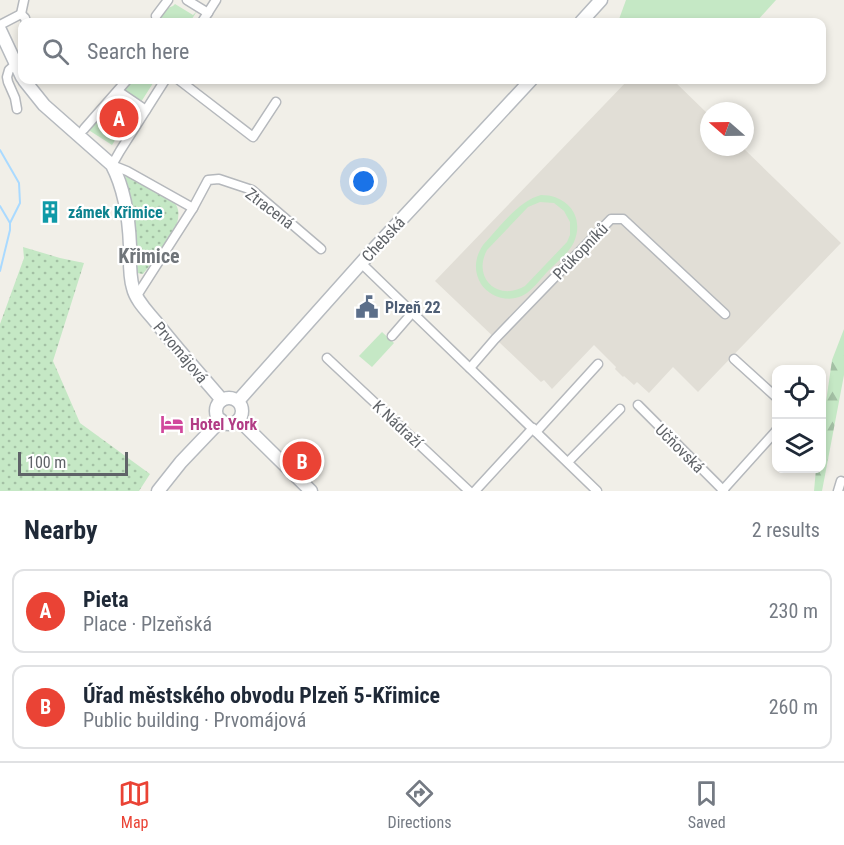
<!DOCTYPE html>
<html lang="en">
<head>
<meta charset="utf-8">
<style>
	body { margin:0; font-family:"Roboto Condensed",sans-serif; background:#f6f6f7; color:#1f2937 }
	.controls { position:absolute; right:18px; bottom:18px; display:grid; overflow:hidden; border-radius:12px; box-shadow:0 3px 9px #0003 }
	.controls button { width:54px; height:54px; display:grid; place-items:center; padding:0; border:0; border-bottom:2px solid #e0e1e3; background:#fff; color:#1f2937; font:30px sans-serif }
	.compass { position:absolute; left:700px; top:102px; width:54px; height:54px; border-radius:50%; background:#fff; box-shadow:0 3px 9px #0003; rotate:290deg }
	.scale { position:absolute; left:18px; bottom:15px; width:110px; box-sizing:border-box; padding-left:6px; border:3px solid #5f6368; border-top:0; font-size:16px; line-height:21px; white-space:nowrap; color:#5f6368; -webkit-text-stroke:4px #fff; paint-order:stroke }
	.you { position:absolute; left:364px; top:182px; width:21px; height:21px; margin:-15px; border:4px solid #fff; border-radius:50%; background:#1a73e8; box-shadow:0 0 0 9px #1a73e833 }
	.badge { display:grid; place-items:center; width:39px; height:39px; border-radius:50%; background:#ea4335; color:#fff; font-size:20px; font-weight:700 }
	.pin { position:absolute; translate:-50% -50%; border:3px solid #fff; box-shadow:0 2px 6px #0006 }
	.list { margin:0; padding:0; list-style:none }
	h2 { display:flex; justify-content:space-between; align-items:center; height:78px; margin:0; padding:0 24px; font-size:26px }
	h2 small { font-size:20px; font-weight:400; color:#747a83 }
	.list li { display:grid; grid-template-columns:39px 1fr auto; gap:18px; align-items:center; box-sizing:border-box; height:84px; margin:0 12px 12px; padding:0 12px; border:2px solid #e0e1e3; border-radius:12px }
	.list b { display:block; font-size:22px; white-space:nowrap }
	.list p { margin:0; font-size:20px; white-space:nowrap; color:#747a83 }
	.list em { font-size:20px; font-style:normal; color:#747a83 }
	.icon { flex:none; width:33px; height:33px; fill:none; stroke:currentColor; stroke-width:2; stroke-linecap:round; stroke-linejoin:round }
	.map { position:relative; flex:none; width:844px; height:491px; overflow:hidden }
	.search { position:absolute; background:#fff; box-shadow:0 3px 9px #0003; left:18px; right:18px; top:18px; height:66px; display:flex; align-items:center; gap:15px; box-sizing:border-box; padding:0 21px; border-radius:12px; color:#747a83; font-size:22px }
	.sheet { height:270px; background:#fff }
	nav { display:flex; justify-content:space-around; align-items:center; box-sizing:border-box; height:84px; border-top:2px solid #e0e1e3; background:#fff; font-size:16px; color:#747a83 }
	nav a { display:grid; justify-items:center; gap:3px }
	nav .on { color:#ea4335 }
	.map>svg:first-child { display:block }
	.education { fill:#e1ded6 }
	.grass { fill:#c5e8c5; fill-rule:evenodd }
	.forest { fill:url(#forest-firs) }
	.park { fill:url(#park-dots) }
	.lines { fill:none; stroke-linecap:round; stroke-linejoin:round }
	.stream { stroke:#aadaff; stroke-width:2 }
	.street-casing { stroke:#b5b8bc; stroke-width:11 }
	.secondary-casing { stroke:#b6babf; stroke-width:15 }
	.street { stroke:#fff; stroke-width:8 }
	.secondary { stroke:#fff; stroke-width:12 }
	.labels { text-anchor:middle; stroke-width:4.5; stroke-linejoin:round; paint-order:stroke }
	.street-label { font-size:16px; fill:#5f6368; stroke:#fff }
	.culture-label { font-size:16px; font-weight:bold; fill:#0d838f; stroke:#fff; text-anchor:start }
	.service-label { font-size:16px; font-weight:bold; fill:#4e5e75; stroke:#fff; text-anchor:start }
	.hotel-label { font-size:16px; font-weight:bold; fill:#b23c85; stroke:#fff; text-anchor:start }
	.quarter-label { font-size:20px; font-weight:bold; fill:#70757a; stroke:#fff }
</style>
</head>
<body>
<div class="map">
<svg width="844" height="491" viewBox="0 0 844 491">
	<defs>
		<pattern id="forest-firs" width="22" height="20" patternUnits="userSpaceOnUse" patternTransform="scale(1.5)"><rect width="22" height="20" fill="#c5e8c5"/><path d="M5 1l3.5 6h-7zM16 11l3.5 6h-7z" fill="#a3c0a4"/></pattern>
		<pattern id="park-dots" width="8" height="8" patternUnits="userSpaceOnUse" patternTransform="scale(1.5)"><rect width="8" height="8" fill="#c5e8c5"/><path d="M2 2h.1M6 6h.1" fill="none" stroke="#a3c0a4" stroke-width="1.8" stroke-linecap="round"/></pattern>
	</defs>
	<rect width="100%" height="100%" fill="#f1efe8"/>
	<polygon class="education" points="628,80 673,80 709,115 709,147 742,147 841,243 698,392 673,367 649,393 637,382 634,385 624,376 623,377 615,369 616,367 594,345 552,389 544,380 541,382 435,281"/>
	<g class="grass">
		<polygon points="626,0 776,0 756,22 618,22"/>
		<polygon points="175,4 193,15 197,11 190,22 156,22 162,10 173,6"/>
		<path d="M 129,80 L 155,80 L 141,102 L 126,92 C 123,87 126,84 129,80 Z"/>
		<polygon points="119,96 137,107 112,145 87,129 114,99"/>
		<path d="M 541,195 C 567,195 585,216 574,242 C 569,253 557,262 549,270 C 542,277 535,287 527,293 C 512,304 490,298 481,284 C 473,271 475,257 483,245 C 499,228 518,201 541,195 ZM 540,202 L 554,203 L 564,211 L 570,222 L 570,235 L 567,242 L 525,286 C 498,302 472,278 487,250 L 528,207 Z"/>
		<polygon points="382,332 394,343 372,367 359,356"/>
	</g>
	<polygon class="forest" points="844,329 844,375 822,491 814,491 816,469 822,469 822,430 832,360"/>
	<g class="park">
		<path d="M 125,175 L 174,202 C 191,221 155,258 143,274 L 137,273 L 134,223 Z"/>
		<polygon points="23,247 60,258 84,263 53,361 80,423 150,474 139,491 0,491 0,324 24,258"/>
	</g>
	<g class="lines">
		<g class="stream">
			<polyline points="0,150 19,183 20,203 10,223"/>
			<polyline points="0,206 10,223 10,230 0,271"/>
		</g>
		<g class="street-casing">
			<g id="street">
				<polyline points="187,0 208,13"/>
				<polyline points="21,14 24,0"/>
				<polyline points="21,14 25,18 26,22"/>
				<polyline points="156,16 168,0"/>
				<polyline points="202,22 216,0"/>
				<polyline points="0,25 21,14"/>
				<polyline points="16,64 9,70 7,77 8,82 15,98 17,109"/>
				<polyline points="165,80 120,151 112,165 127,171 193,208"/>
				<polyline points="179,80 253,137 276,102"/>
				<polyline points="118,91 146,110"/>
				<polyline points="84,129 127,80"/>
				<polyline points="361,263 597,491"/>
				<polyline points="136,297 193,208 208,180 219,179 252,190 321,249"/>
				<polyline points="392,336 412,313"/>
				<polyline points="327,358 469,491"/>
				<polyline points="734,359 776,397"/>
				<polyline points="470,368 495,339 611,219 623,219 725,314"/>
				<polyline points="638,405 724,491"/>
				<polyline points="536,432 598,364"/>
				<polyline points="568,462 620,409"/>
				<polyline points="475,491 533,428"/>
				<polyline points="722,491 776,431"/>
				<polyline points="838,491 841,481"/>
			</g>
		</g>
		<g class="secondary-casing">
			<g id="secondary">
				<polyline points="581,22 601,0"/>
				<polyline points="0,30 22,77"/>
				<path d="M 24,80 L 44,105 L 112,165 C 125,190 129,218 130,246 C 130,260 129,275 133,288 C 136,301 148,312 156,322 C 177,349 200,374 222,400"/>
				<circle cx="229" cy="411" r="13"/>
				<polyline points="238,401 371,252 531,80"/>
				<polyline points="239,420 311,491"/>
				<polyline points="158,491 181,462 221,420"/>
			</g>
		</g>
		<use href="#street" class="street"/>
		<use href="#secondary" class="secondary"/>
	</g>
	<defs>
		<g id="building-bare" transform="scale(1.8)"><path d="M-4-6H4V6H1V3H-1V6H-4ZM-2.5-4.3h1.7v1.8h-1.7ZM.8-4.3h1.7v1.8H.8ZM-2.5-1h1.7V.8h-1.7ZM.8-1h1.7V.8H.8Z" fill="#0f9aa8" stroke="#fff" stroke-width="2.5" paint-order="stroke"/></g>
		<g id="civic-bare" transform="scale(1.8)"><path d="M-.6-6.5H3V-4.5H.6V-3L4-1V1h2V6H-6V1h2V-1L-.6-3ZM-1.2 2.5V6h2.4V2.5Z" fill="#5c6f8a" stroke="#fff" stroke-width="2.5" paint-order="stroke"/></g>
		<g id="hotel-bare" transform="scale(1.8)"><path d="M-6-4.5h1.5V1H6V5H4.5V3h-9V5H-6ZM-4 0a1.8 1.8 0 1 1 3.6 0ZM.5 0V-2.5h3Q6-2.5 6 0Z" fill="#d1479c" stroke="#fff" stroke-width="2.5" paint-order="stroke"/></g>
	</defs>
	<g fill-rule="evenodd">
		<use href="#building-bare" x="50" y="212"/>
		<use href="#civic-bare" x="367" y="307"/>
		<use href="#hotel-bare" x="172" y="424"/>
	</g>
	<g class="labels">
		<g class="street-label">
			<text transform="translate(270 208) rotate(37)" y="6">Ztracená</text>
			<text transform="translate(383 239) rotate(-47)" y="6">Chebská</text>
			<text transform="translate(580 251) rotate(-46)" y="6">Průkopníků</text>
			<text transform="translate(181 352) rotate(50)" y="6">Prvomájová</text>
			<text transform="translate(398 424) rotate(43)" y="6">K Nádraží</text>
			<text transform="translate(680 448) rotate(45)" y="6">Učňovská</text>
		</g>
		<g class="culture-label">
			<text x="68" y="218">zámek Křimice</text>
		</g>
		<g class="service-label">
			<text x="385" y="313">Plzeň 22</text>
		</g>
		<g class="hotel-label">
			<text x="190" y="430">Hotel York</text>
		</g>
		<g class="quarter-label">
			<text x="149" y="263">Křimice</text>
		</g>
	</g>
</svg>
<div class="controls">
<button><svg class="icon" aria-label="locate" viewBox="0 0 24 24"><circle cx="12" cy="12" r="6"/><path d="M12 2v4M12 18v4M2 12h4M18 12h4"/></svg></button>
<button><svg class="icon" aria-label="layers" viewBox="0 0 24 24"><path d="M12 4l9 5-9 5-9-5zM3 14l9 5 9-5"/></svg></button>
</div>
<svg class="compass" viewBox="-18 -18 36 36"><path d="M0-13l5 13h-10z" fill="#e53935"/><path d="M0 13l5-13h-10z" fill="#747a83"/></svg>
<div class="scale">100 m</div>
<div class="you"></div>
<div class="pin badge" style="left:119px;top:118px">A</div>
<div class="pin badge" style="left:302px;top:461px">B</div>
<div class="search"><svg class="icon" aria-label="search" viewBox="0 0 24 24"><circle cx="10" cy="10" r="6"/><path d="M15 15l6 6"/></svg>Search here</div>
</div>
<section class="sheet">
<h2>Nearby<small>2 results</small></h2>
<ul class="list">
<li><span class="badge">A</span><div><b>Pieta</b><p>Place · Plzeňská</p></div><em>230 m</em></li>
<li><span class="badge">B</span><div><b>Úřad městského obvodu Plzeň 5-Křimice</b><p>Public building · Prvomájová</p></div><em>260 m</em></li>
</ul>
</section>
<nav>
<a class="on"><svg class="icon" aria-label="map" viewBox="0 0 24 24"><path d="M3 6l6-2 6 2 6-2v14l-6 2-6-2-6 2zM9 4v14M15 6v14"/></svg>Map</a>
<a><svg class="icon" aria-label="directions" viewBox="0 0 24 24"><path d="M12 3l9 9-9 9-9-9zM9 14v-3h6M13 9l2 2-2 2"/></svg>Directions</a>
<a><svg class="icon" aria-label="saved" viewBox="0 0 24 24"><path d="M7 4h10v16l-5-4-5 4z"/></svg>Saved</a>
</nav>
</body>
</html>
